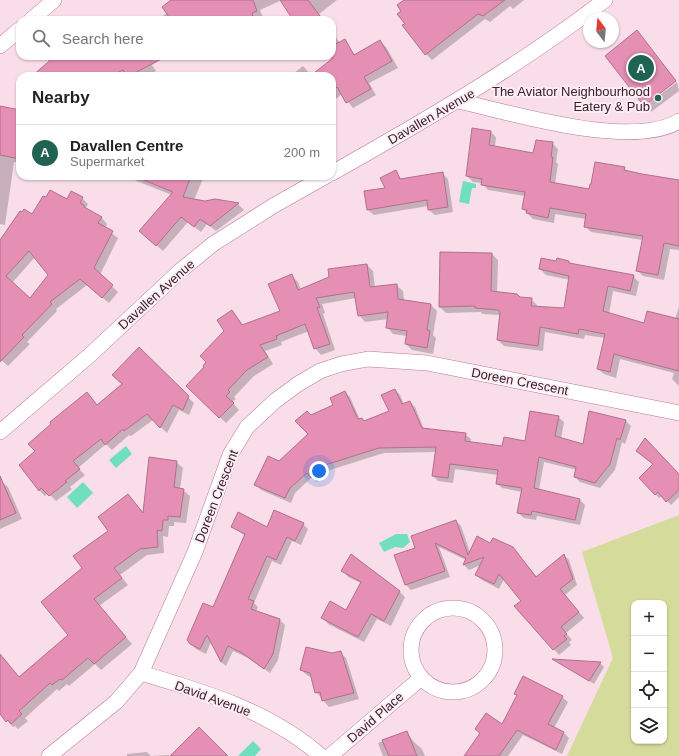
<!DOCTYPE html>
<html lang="en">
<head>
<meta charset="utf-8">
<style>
	body { margin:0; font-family:Arial,sans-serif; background:#f6f6f6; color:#222 }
	.controls { position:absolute; right:12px; bottom:12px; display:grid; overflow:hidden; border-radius:8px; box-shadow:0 1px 3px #0004 }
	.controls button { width:36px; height:36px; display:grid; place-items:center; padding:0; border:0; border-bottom:1px solid #e0e0e0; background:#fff; color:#222; font:20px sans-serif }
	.compass { position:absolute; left:583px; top:12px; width:36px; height:36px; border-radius:50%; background:#fff; box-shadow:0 1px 3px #0004; rotate:344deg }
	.you { position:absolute; left:319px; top:471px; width:14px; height:14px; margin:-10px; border:3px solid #fff; border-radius:50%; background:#1a73e8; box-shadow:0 0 0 6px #1a73e833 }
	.badge { display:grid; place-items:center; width:26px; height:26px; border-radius:50%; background:#216352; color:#fff; font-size:13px; font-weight:700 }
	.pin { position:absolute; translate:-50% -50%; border:2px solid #fff; box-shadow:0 1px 4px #0006 }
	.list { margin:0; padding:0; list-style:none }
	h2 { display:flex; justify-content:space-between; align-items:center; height:52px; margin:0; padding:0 16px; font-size:17px }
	h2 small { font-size:13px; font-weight:400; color:#767676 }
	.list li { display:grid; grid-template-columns:26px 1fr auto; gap:12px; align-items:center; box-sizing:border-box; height:56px; padding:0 16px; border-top:1px solid #e0e0e0 }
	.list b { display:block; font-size:15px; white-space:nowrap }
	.list p { margin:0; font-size:13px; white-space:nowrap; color:#767676 }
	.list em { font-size:13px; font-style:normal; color:#767676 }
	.icon { flex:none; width:22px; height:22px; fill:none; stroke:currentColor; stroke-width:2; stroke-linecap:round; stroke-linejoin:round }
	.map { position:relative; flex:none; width:679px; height:756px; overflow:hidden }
	.search { position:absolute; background:#fff; box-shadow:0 1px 3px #0004; left:16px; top:16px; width:320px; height:44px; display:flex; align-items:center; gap:10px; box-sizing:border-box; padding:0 14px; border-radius:12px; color:#767676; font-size:15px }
	.panel { position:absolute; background:#fff; box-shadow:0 1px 3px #0004; left:16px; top:72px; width:320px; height:108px; border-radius:12px }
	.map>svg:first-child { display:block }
	.green { fill:#d5db9b; fill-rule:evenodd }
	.water { fill:#70dfbf }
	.shadow { fill:#0003; fill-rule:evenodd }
	.building { fill:#e58fb5; stroke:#af718b; fill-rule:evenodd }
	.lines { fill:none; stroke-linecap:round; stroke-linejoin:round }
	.street-casing { stroke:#b97b96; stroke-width:16 }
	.street { stroke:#fff; stroke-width:15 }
	.poi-dot { fill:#216352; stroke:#fdeef4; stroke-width:1.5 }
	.labels { text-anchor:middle; stroke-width:4; stroke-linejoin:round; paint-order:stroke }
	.poi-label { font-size:13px; fill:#3a212c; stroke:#fdeef4; text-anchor:end }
	.street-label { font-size:13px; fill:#3a212c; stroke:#fdeef4 }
</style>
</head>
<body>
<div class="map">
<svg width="679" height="756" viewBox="0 0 679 756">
	<rect width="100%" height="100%" fill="#f9dde8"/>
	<path class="green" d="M 679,515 L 679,756 L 567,756 L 613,658 L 582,552 ZM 634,603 L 664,603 L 664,741 L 634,741 Z"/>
	<g class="water">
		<polygon points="463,181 476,184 476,188 472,188 469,204 459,202"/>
		<polygon points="126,446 132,454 116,468 109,460"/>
		<polygon points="83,482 93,493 77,508 67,497"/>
		<polygon points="396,534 407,534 410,542 403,548 395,547 384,552 379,543"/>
		<polygon points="253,741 261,749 255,756 238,756"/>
	</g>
	<g class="shadow">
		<polygon points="173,0 337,0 319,14 323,20 295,20 282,0 260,10 263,17 258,20 157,20 167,13"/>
		<polygon points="406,0 524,0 513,9 510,6 490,22 485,19 432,60 426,54 406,24"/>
		<polygon points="332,32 340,43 344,40 355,55 380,41 386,47 398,68 369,83 376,95 353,108 342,94 332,102 332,76 290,76 303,66 312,76 334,59 332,56"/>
		<polygon points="637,32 676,80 644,105"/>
		<polygon points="56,56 164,56 152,65 156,71 146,76 33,76"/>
		<polygon points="677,82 679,91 651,112 645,106"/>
		<polygon points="0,107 20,111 20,163 14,162 5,225 0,224"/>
		<polygon points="491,132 496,137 495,147 534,154 552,143 558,149 556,162 558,164 555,184 589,191 624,168 627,172 679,181 679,250 670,249 664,280 643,276 637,270 643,240 591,232 585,226 586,219 555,214 554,223 533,219 523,209 525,196 488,190 482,183 473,182 467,176"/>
		<polygon points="396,172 402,180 442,173 448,179 453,212 435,215 429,210 428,206 374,215 368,210 387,188"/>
		<polygon points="124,176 204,176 194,200 205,202 215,200 238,204 244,210 216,231 207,224 201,232 188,222 163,251 147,237 172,195"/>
		<path d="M 82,198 L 88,204 L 86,208 L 101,217 L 107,224 L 105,228 L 118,238 L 100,275 L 118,292 L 109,303 L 87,285 L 56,309 L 57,311 L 27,342 L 30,344 L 8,366 L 0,359 L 0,251 L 32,216 L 67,201 ZM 35,257 L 49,275 L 30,299 L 12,283 Z"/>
		<polygon points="492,254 498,260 497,293 531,299 537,305 537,308 565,309 570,280 546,275 540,269 557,262 568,262 572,265 633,276 639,282 636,296 613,291 609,314 644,325 675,319 679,307 679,386 672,379 674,373 620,359 616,378 604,374 598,369 605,338 585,335 584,339 545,332 543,351 504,346 498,340 500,315 482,314 481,312 446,313 440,307"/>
		<polygon points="367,265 373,271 375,287 396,285 403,291 404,300 430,304 437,311 433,335 436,338 433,354 412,350 406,344 407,336 393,334 387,327 388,319 365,322 359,315 356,298 322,304 325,313 323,314 335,350 321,355 315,348 309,331 281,342 282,345 265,351 273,364 254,376 234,397 236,399 232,402 239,410 226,423 188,386 205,367 225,331 232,311 244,326 281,312 292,276 298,282 301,290"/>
		<polygon points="139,349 194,403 189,415 179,410 167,433 153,420 131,436 129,435 112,450 106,444 78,468 85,475 70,487 72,489 56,501 48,493 45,496 39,490 36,451 87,393 97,405 124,385"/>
		<polygon points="395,390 400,395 404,404 409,402 415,407 424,429 465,434 471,439 470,443 503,447 526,442 558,417 564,422 561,439 583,445 626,421 631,426 625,444 622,442 615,470 600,488 580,482 575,477 577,470 544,462 539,490 580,500 585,505 580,525 537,516 536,520 524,518 518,513 522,492 502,488 497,483 498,475 455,469 453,483 438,481 433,476 436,452 384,453 330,470 317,482 312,477 295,493 291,503 261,490 256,485 309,434 311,416 335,406 345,392 350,397 360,420 362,419 365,422 390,412"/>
		<polygon points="637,451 679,475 679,497 671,505 662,496 659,498 640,478 654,465"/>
		<polygon points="176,462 183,468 180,489 183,490 190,496 186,523 174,522 174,526 169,526 168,537 163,536 164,553 147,555 120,575 128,585 99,606 132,644 101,670 95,664 69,686 67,684 59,691 57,689 25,718 28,721 18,729 15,726 13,727 0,713 0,654 19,678 70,635 83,568 109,531 128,495 144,513"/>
		<polygon points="1,481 8,487 22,519 0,529 0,482"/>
		<polygon points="456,521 461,526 470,552 491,544 518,554 537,577 564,555 569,560 577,585 565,595 584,618 566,633 572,640 569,642 571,645 559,655 516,606 522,601 504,579 499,589 482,580 476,575 481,565 469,570 464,565 466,560 439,547 450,577 411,590 406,585 395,556 417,549"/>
		<polygon points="303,524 308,529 301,545 292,541 281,565 272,561 254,603 258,607 256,612 280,620 285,625 278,660 270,673 248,658 233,651 226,666 221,662 211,642 206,654 196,649 191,644 214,608 245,536 232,526 267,528"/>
		<polygon points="343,571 400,592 405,597 391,626 377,619 364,642 328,624 323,618 347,611 361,583 348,577"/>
		<polygon points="340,652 346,658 359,699 329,707 316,692 312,677 308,676 301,670 332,654"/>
		<polygon points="555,660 600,663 604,667 594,684"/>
		<polygon points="515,694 562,697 568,702 554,728 564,733 569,738 562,754 523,735 508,756 469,756 502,725 518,696"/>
		<polygon points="406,732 415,743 422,749 425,756 383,756 378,743"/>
		<polygon points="147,752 151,756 169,755 170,756 127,756 127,754"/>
	</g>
	<g class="building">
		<polygon points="171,0 253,0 257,11 252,13 254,20 171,20 162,7"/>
		<polygon points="280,0 308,0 323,20 293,20"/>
		<polygon points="404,0 505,0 483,16 478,14 425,55 402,25 405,24 397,14 401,11 397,5"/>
		<polygon points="637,30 676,81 644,106 605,56"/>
		<polygon points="345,39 354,55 380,40 392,61 364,77 371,89 346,103 337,87 332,91 332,76 310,76 332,59 332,46"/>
		<polygon points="55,56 167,56 129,76 126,76 123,70 111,76 32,76"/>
		<polygon points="0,106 20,110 20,159 0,155"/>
		<polygon points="472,128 491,131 489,145 533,153 536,140 553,142 551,157 553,157 550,182 589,189 590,184 591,184 595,162 625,167 624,170 642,174 679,180 679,246 664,243 658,275 636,271 643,236 584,227 586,214 550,208 548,218 526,213 527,210 522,209 525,192 481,185 482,179 466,176"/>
		<polygon points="396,170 400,179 443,172 448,207 428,210 427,200 367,210 364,191 385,188 380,178"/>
		<polygon points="134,176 191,176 183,197 205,201 215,199 239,203 210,226 200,219 194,227 181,217 156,246 139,231 173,192"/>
		<path d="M 50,190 L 67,199 L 71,191 L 83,197 L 80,203 L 84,205 L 84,207 L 102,217 L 98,223 L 113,231 L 94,268 L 113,285 L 102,298 L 80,279 L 50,302 L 52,304 L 22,335 L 24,337 L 0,362 L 0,240 L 20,211 L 22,212 L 24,209 L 32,214 L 43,196 L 46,197 ZM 29,251 L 48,275 L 30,298 L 6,276 Z"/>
		<polygon points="440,252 492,253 491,291 517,294 520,297 532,298 531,306 564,308 569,276 539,269 541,258 556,261 557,258 569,261 569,263 634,275 630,291 608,286 603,311 644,323 647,311 679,319 679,371 614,354 610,372 597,369 605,334 579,329 578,334 540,327 538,346 497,340 500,312 498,310 475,308 475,306 439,307"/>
		<polygon points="367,264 370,287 397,284 398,299 431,304 427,330 430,331 427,348 405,344 407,331 386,328 388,312 358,316 354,292 316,298 320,307 317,308 330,344 314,349 305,324 276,336 277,339 260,345 268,357 247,370 228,390 230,392 226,396 234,403 219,418 186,386 204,367 203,366 206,362 200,356 224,331 217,320 232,310 242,325 280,311 268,284 292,274 298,290 329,277 328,269"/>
		<polygon points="139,347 189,396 183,410 173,405 160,428 147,414 124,431 123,429 105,445 101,439 73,461 80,469 65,481 67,482 49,496 41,488 39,491 19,465 35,451 28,444 51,424 50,422 87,392 97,405 122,384 112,375"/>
		<polygon points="395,389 402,404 410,401 422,428 466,433 465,441 502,446 504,437 525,441 530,411 559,416 555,436 583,444 589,411 626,420 620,440 617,438 610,464 595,483 574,477 576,467 539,457 534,488 580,499 575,520 532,511 531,515 517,513 522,488 496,484 498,470 450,464 448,478 432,476 436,447 379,448 325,465 311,478 307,473 290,488 285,498 254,485 268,456 279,461 308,434 295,421 307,411 311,415 333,405 330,398 345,391 358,419 362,418 364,421 389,411 381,395"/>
		<polygon points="645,438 679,474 679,490 666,502 658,492 655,495 639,478 653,464 636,451"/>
		<polygon points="149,457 177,461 174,487 184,489 180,517 168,516 168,520 163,520 162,531 157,530 158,547 140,549 114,568 122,578 94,599 126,637 94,664 88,658 62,680 60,679 52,685 50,683 19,711 22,714 11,724 8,720 6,722 0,714 0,654 19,677 68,635 41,602 82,568 73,556 108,531 98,517 128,494 143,513"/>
		<polygon points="0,476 16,513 0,520"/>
		<polygon points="274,510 304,523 295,541 287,537 276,560 267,556 248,599 254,601 251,609 280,619 273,654 264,669 242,653 228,646 221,662 207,635 200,649 190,644 187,640 203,603 213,607 245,534 231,527 238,512 267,527"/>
		<polygon points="456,520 468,555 477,536 490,543 493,538 513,547 536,577 564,554 573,579 560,589 579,612 561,627 567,634 564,636 567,639 553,650 514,606 521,601 499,574 494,584 475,575 484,557 463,565 466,558 435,543 445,571 405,585 394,555 415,548 411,536"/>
		<polygon points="351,554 400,591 384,621 371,614 358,637 321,618 330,601 346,610 361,582 341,571"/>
		<polygon points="306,647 332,653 341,651 354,693 322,701 320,692 315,693 310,673 300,670"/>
		<polygon points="552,659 601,662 589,681"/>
		<polygon points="523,676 563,696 548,724 564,732 556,750 517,730 499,756 464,756 480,733 475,729 486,713 502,724 517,695 514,694"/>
		<polygon points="199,727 228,756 170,756"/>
		<polygon points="407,731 417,756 389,756 382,740"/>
	</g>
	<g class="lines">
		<g class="street-casing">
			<g id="street">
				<polyline points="31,20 54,0"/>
				<polyline points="0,46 20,29"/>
				<path d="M 458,101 C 513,113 631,150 679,121"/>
				<path d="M 332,173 C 426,120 519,66 605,0"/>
				<polyline points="0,432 90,355 180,271 213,244 273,206 326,176"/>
				<circle cx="453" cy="650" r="42"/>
				<path d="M 141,673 C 205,692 270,711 321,756"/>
				<polyline points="49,756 116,702 141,673 195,552 230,455 247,427 275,401 298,384 320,371 341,364 368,359 427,363 679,413"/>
				<polyline points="330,756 421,678"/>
			</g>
		</g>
		<use href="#street" class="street"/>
	</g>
	<circle class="poi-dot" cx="658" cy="98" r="4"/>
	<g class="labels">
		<g class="poi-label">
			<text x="650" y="96">The Aviator Neighbourhood<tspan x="650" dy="15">Eatery &amp; Pub</tspan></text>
		</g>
		<g class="street-label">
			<text transform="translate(431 116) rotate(-30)" y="5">Davallen Avenue</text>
			<text transform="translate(156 294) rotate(-42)" y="5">Davallen Avenue</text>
			<text transform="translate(520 381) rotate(11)" y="5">Doreen Crescent</text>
			<text transform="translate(216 496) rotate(-69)" y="5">Doreen Crescent</text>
			<text transform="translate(213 698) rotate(20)" y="5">David Avenue</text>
			<text transform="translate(375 717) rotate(-41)" y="5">David Place</text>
		</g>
	</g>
</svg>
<div class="controls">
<button>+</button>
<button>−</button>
<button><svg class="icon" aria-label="locate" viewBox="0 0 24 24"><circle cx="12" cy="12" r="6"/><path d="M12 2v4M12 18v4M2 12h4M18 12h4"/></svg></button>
<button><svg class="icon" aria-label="layers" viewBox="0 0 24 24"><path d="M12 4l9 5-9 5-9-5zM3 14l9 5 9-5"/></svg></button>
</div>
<svg class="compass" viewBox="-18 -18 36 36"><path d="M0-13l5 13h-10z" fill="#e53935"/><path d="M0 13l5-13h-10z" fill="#767676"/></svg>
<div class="you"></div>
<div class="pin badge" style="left:641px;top:68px">A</div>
<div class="search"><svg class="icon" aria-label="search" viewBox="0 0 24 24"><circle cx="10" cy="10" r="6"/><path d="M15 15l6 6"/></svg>Search here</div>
<section class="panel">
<h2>Nearby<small></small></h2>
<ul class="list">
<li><span class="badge">A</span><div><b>Davallen Centre</b><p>Supermarket</p></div><em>200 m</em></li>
</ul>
</section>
</div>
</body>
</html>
